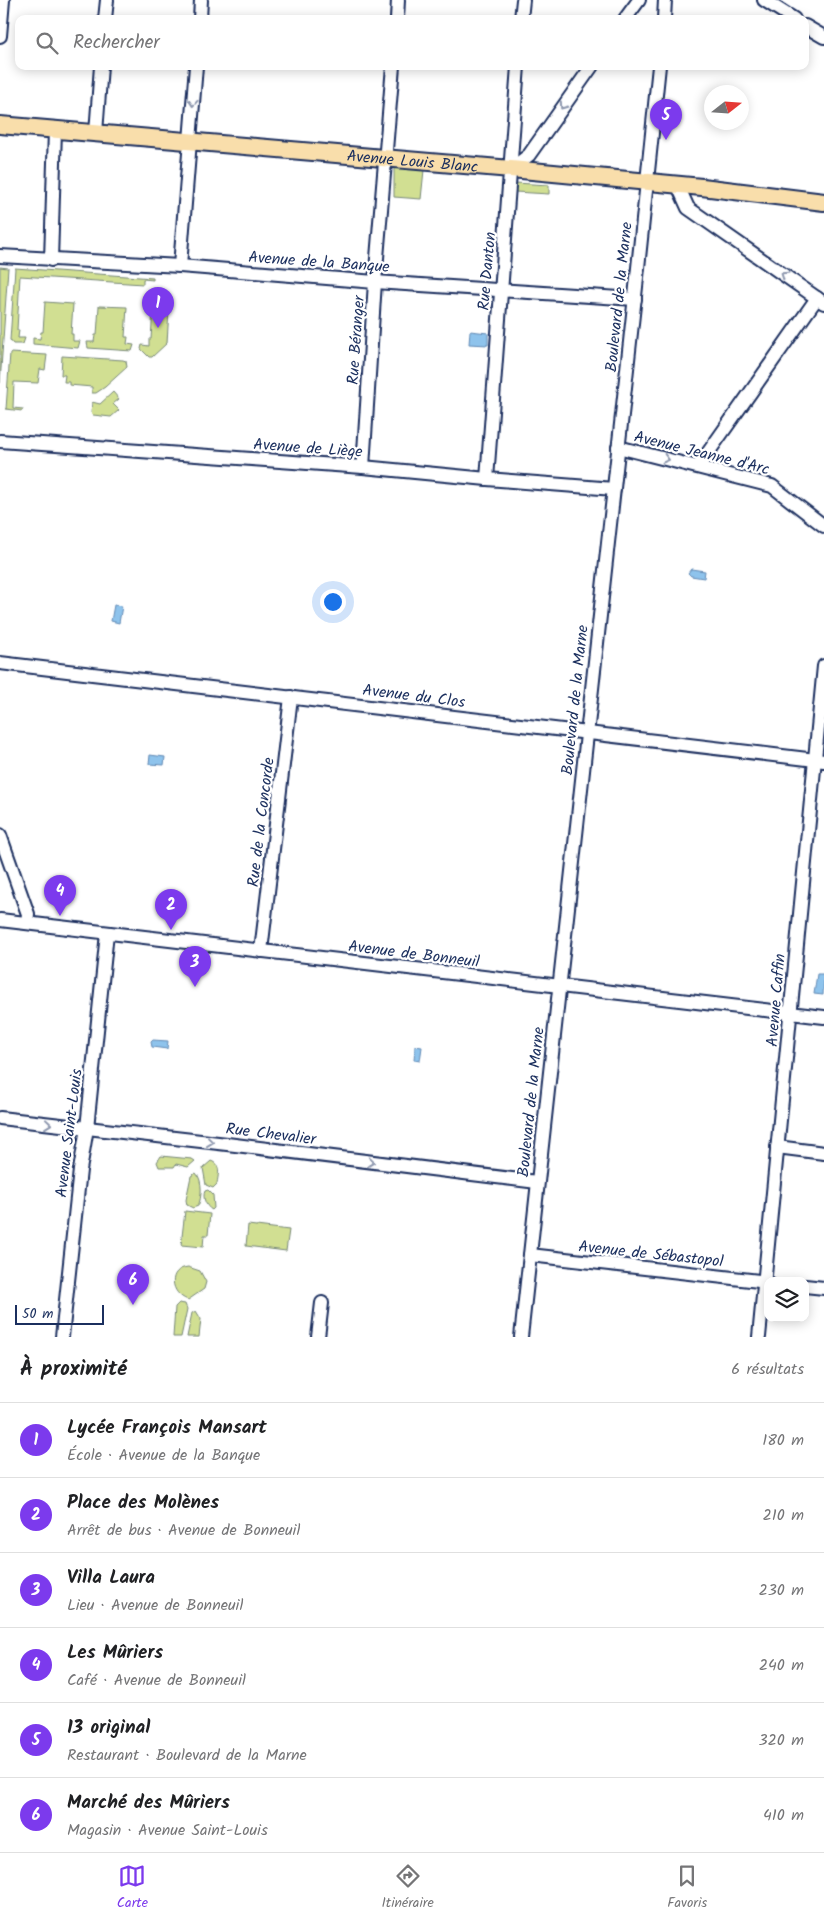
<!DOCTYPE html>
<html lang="fr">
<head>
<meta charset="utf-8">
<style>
	body { margin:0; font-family:Kalam,sans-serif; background:#f2f2f2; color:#202124 }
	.controls { position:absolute; right:15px; bottom:15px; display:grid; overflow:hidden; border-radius:10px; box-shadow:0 2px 12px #0003 }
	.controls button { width:45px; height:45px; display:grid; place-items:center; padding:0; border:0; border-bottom:1px solid #e0e0e0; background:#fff; color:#202124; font:25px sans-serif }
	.compass { position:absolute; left:704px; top:85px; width:45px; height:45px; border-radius:50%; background:#fff; box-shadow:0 2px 12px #0003; rotate:73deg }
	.scale { position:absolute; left:15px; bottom:12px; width:89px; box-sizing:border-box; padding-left:5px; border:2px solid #1b2f5e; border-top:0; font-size:14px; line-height:18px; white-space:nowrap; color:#1b2f5e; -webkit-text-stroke:4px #fff; paint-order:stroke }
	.you { position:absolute; left:332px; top:601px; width:18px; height:18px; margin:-12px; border:4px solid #fff; border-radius:50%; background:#1a73e8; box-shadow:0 0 0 8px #1a73e833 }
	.badge { display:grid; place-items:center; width:32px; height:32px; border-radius:50%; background:#7c3aed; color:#fff; font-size:16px; font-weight:700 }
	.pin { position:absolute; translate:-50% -41px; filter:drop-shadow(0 1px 2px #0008) }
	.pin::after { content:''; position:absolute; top:26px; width:18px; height:15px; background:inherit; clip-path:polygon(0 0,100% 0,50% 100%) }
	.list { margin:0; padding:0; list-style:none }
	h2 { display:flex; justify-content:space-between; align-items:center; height:65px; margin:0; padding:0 20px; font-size:21px }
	h2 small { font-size:16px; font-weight:400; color:#757577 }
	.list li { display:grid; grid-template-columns:32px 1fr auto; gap:15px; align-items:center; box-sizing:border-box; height:75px; padding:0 20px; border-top:1px solid #e0e0e0 }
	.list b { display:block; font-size:19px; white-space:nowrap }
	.list p { margin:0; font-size:16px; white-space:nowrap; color:#757577 }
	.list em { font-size:16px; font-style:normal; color:#757577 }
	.icon { flex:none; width:28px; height:28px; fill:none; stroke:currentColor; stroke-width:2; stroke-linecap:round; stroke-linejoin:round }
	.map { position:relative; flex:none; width:824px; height:1337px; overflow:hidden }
	.search { position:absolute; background:#fff; box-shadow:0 2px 12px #0003; left:15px; right:15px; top:15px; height:55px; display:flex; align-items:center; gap:12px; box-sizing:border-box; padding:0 18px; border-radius:10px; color:#757577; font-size:19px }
	.sheet { height:515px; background:#fff }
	nav { display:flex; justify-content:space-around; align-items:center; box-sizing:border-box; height:70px; border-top:1px solid #e0e0e0; background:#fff; font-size:14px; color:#757577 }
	nav a { display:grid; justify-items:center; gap:2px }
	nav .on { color:#7c3aed }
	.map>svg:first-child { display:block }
	.green { fill:#d1df92; stroke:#768778 }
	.water { fill:#8ec3ec; stroke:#6088b3 }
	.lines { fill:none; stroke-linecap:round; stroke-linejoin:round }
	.minor-casing { stroke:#1b2f5e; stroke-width:16 }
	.major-casing { stroke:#1b2f5e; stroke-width:20 }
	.minor { stroke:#fff; stroke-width:12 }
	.major { stroke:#f9deab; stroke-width:16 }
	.oneway { stroke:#8d97ae }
	.labels { text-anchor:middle; stroke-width:4.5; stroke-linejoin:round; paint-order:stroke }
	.street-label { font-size:16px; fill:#1b2f5e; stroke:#fff }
</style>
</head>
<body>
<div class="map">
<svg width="824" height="1337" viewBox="0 0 824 1337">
	<rect width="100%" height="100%" fill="#fff"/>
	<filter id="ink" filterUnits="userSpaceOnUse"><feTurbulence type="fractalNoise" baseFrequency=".02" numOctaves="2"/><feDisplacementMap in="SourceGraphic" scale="10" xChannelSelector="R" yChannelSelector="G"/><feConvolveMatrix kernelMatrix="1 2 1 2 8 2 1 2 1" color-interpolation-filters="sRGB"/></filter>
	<g filter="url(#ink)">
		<g class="green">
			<polygon points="394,166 424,170 421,199 394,197"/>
			<polygon points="515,183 549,185 549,194 515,192"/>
			<polygon points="0,267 8,268 0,383"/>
			<polygon points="15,268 153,278 153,280 143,279 143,284 20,276 17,330 19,330 18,338 25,338 23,344 13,344 10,340"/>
			<polygon points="45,302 73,304 71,334 73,334 73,341 80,341 78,348 33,344 33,338 40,339 41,332 43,332"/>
			<polygon points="99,306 127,307 125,337 128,337 127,344 134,345 132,351 88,348 87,342 94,342 95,335 97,335"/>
			<polygon points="153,309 169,310 167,343 152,357 149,357 141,349 142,345 149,346 149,339 151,339"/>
			<polygon points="10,353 47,355 45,370 40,369 38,383 14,382 13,408 23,409 22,411 6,409"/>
			<polygon points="62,356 123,360 126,361 127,367 105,387 96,393 92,393 92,387 69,385 69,382 64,382 65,375 61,375"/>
			<polygon points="113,392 119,399 113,404 119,410 111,417 93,415 91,413 92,402 100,404"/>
			<polygon points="161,1156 192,1159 195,1161 188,1167 176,1164 174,1167 159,1167 157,1162"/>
			<path d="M 211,1161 C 222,1165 218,1175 217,1184 L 213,1188 L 206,1185 L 203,1168 Z"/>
			<path d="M 196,1173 C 203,1180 202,1198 198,1206 L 193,1208 L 187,1205 L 186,1200 L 191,1176 Z"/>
			<path d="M 208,1190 L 213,1195 L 214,1208 L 212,1210 C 206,1207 202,1197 205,1191 Z"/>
			<polygon points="185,1211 210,1214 208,1235 204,1235 203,1247 181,1245"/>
			<polygon points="248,1225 289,1230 286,1251 246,1246"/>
			<path d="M 188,1267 L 200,1271 L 206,1282 L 204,1289 L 188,1300 C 170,1294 167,1269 188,1267 Z"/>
			<polygon points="179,1303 185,1304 187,1309 181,1337 173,1337 175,1307"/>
			<polygon points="196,1311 201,1319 199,1337 187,1337 192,1313"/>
		</g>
		<g class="water">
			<polygon points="470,331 488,333 488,345 469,344"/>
			<polygon points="691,569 705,571 704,578 691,576 688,573"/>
			<polygon points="114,605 122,606 119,623 111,621"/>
			<polygon points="150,755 165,757 164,765 149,764"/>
			<polygon points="817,974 824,974 823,995 814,994"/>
			<polygon points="153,1040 168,1041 167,1049 152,1047 151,1042"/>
			<polygon points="415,1046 422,1047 420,1061 414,1060"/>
		</g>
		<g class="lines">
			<g class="minor-casing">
				<g id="minor">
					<polyline points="764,0 794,19"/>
					<polyline points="105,19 107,0"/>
					<polyline points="200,19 201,0"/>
					<polyline points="397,19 398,0"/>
					<polyline points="521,19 523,0"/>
					<polyline points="625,19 639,0"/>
					<polyline points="664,19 665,0"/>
					<polyline points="805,26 824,37"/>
					<polyline points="0,36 3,0"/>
					<polyline points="96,133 101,66"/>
					<polyline points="511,169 529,155 592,66"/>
					<polyline points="678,186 688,208 824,303"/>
					<polyline points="0,256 180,266 375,282 635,299"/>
					<polyline points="51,260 55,130"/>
					<polyline points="180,266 196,66"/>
					<polyline points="0,441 363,467 487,479 614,489"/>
					<polyline points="618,447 772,486 824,526"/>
					<polyline points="363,467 375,282 393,66"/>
					<polyline points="698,467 817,298"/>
					<polyline points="487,479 518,66"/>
					<polyline points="0,663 824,761"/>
					<polyline points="0,835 28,914 27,923"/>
					<polyline points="0,920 824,1017"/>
					<polyline points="261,951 291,697"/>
					<polyline points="0,1118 227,1144 537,1182"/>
					<polyline points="777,1147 824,1153"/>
					<polyline points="530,1255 768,1282"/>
					<polyline points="805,1286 824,1288"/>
					<polyline points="62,1337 80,1170 87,1128 107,933"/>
					<polyline points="318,1337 322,1303"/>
					<polyline points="521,1337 636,287 659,66"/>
					<polyline points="759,1337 824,666"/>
				</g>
			</g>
			<g class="major-casing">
				<g id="major">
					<path id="s1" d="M 0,125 L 511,169 L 702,187 L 824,202"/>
				</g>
			</g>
			<use href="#minor" class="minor"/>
			<use href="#major" class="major"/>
		</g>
		<defs><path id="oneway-chevron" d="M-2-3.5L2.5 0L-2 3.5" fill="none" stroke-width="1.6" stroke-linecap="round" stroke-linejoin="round" transform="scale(1.25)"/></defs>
		<g class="oneway">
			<use href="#oneway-chevron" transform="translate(193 103) rotate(94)"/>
			<use href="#oneway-chevron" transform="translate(563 106) rotate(125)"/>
			<use href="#oneway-chevron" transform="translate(784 275) rotate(-145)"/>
			<use href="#oneway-chevron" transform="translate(666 459) rotate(14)"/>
			<use href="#oneway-chevron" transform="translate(48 1124) rotate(6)"/>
			<use href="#oneway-chevron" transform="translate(210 1142) rotate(7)"/>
			<use href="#oneway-chevron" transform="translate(371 1162) rotate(7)"/>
		</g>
	</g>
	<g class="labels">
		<g class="street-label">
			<text dy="6" stroke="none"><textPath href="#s1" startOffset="414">Avenue Louis Blanc</textPath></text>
			<text transform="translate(319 261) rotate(4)" y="6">Avenue de la Banque</text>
			<text transform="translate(486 271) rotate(-85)" y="6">Rue Danton</text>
			<text transform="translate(618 297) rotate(-84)" y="6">Boulevard de la Marne</text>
			<text transform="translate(355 340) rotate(-86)" y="6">Rue Béranger</text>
			<text transform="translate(308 447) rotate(4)" y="6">Avenue de Liège</text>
			<text transform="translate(702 452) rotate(14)" y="6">Avenue Jeanne d'Arc</text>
			<text transform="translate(414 695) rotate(7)" y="6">Avenue du Clos</text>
			<text transform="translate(574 700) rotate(-84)" y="6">Boulevard de la Marne</text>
			<text transform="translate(260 822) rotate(-83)" y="6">Rue de la Concorde</text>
			<text transform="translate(414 953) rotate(7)" y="6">Avenue de Bonneuil</text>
			<text transform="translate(775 1000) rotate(-85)" y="6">Avenue Caffin</text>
			<text transform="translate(530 1102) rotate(-84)" y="6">Boulevard de la Marne</text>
			<text transform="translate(68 1133) rotate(-83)" y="6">Avenue Saint-Louis</text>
			<text transform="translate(271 1133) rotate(7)" y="6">Rue Chevalier</text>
			<text transform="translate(651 1253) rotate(6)" y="6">Avenue de Sébastopol</text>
		</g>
	</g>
</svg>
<div class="controls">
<button><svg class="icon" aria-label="layers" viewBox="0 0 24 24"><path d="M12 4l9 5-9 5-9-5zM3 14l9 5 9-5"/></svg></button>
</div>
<svg class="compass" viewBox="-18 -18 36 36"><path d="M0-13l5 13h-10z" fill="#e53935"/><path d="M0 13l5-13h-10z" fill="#757577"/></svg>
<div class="scale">50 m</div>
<div class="you"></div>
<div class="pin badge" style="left:158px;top:328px">1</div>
<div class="pin badge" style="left:171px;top:930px">2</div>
<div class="pin badge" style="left:195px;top:987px">3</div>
<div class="pin badge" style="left:60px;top:916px">4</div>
<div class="pin badge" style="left:666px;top:140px">5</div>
<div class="pin badge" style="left:133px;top:1305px">6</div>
<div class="search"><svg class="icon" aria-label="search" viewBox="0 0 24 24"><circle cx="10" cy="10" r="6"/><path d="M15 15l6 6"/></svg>Rechercher</div>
</div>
<section class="sheet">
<h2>À proximité<small>6 résultats</small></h2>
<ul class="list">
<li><span class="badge">1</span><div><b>Lycée François Mansart</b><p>École · Avenue de la Banque</p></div><em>180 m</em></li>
<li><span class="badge">2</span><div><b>Place des Molènes</b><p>Arrêt de bus · Avenue de Bonneuil</p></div><em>210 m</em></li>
<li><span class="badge">3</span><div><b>Villa Laura</b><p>Lieu · Avenue de Bonneuil</p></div><em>230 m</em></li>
<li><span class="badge">4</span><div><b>Les Mûriers</b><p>Café · Avenue de Bonneuil</p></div><em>240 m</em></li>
<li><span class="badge">5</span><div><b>13 original</b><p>Restaurant · Boulevard de la Marne</p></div><em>320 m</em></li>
<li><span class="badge">6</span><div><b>Marché des Mûriers</b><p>Magasin · Avenue Saint-Louis</p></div><em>410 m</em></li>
</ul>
</section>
<nav>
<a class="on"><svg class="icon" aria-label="map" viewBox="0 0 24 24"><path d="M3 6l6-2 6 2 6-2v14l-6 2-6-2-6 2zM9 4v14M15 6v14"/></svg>Carte</a>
<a><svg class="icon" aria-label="directions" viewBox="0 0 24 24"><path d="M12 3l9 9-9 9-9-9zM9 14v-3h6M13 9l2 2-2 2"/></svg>Itinéraire</a>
<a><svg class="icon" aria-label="saved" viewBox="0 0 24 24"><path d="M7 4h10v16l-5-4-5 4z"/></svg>Favoris</a>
</nav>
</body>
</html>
